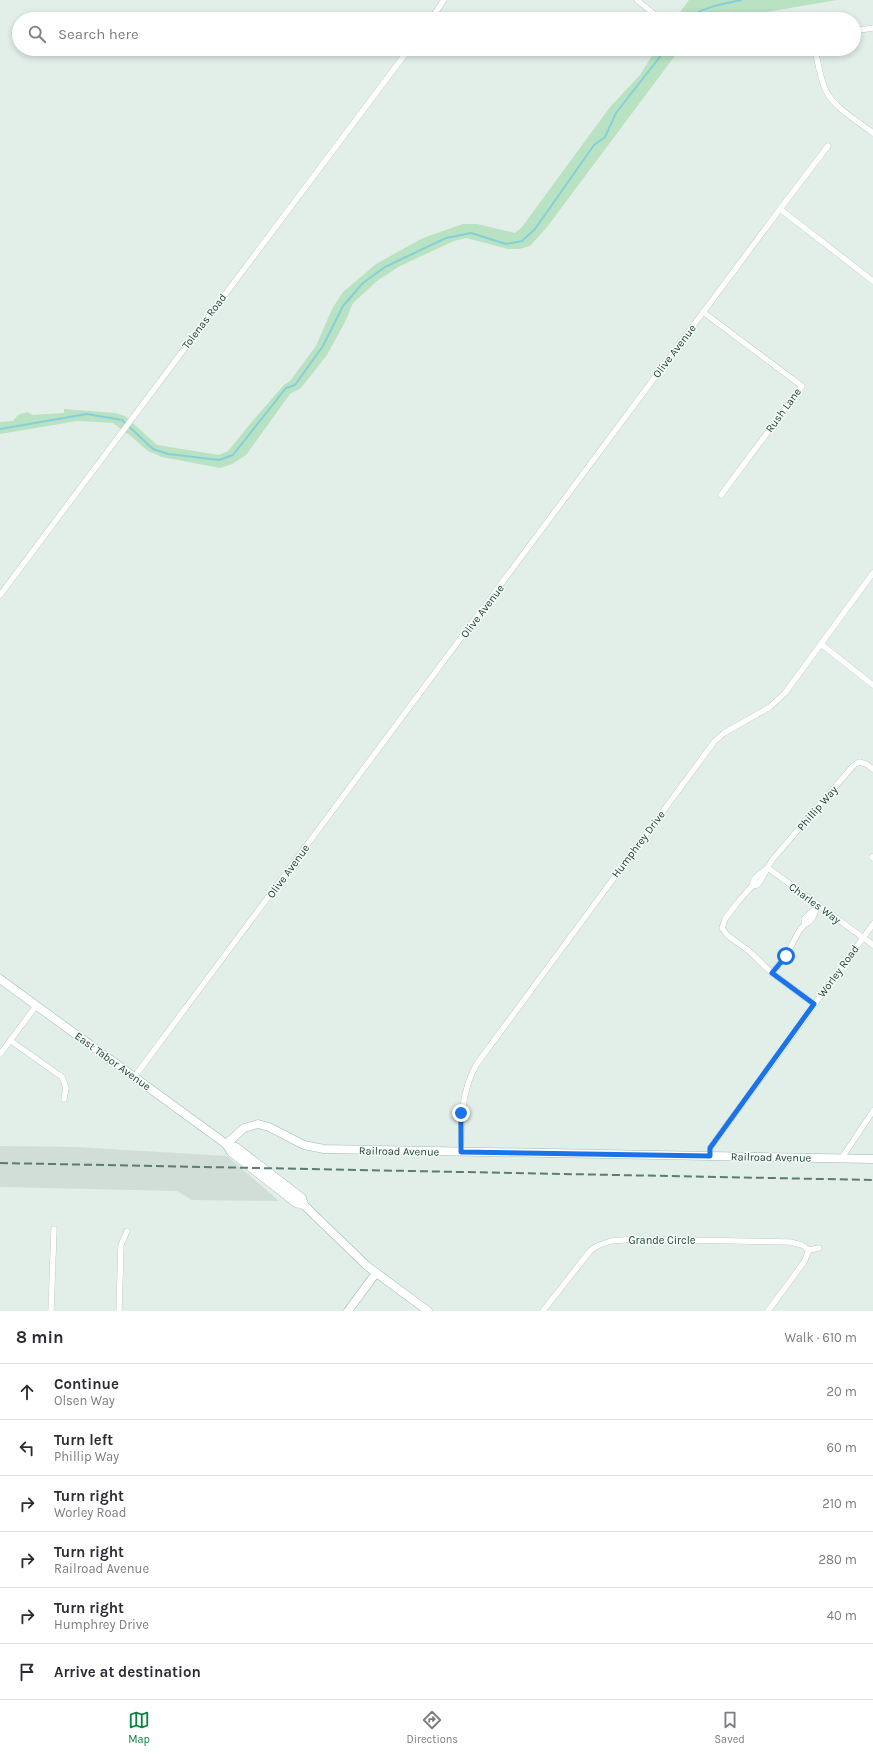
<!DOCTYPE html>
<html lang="en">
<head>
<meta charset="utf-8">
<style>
	body { margin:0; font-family:Karla,sans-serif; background:#f2f2f3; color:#2b2b33 }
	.stop { position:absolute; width:12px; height:12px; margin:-9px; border:3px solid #1a73e8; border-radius:50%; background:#fff }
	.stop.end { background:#1a73e8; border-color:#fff; box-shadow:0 1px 4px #0008 }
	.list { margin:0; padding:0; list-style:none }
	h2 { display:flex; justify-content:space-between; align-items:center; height:52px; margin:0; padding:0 16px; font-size:17px }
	h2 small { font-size:13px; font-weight:400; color:#7c7c81 }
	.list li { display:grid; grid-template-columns:26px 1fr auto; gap:12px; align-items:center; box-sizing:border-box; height:56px; padding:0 16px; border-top:1px solid #e1e1e2 }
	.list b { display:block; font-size:15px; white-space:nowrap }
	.list p { margin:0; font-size:13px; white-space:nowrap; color:#7c7c81 }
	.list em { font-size:13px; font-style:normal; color:#7c7c81 }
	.icon { flex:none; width:22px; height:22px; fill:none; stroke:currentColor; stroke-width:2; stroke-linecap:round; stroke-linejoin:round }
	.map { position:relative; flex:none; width:873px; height:1311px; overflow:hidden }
	.search { position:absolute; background:#fff; box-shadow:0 2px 6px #0003; left:12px; right:12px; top:12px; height:44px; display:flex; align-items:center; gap:10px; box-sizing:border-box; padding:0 14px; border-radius:22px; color:#7c7c81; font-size:15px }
	.sheet { height:388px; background:#fff }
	nav { display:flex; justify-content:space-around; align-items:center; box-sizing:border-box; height:56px; border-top:1px solid #e1e1e2; background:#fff; font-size:11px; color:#7c7c81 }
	nav a { display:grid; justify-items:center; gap:2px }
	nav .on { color:#0b8043 }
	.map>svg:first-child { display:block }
	.built { fill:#d0ded7 }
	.green { fill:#b9e2c2 }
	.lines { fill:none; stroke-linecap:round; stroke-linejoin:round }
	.stream { stroke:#84d0da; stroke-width:2 }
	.street-casing { stroke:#a4b7af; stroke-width:6 }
	.secondary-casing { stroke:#9fbbb0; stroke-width:9 }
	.street { stroke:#fff; stroke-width:5.5 }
	.secondary { stroke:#fff; stroke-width:8 }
	.rail { stroke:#5a7d72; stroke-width:2; stroke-dasharray:8 4; stroke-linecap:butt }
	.route { stroke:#1a73e8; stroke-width:5 }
	.labels { text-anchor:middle; stroke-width:3; stroke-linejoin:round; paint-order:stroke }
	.street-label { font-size:11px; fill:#204237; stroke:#f4faf7 }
</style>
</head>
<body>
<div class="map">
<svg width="873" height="1311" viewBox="0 0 873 1311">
	<rect width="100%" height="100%" fill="#e2eee8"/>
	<polygon class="built" points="0,1146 76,1147 227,1156 279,1201 192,1200 177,1191 0,1187"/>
	<g class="green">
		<polygon points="689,0 837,0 726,19 675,19"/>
		<polygon points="656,49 680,49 547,227 530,246 519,249 508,249 466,238 454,241 400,266 377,281 353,303 346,320 327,355 301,388 290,394 246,455 232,464 220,468 162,457 148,451 132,437 113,423 77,421 0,434 0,422 13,421 18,415 27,412 32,415 64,413 64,409 115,413 125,416 157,445 219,455 228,451 255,418 284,385 290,381 316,346 332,309 343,292 376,264 423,238 463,224 477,224 515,233 522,227 610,107 640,75"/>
	</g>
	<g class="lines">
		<g class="stream">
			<path d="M 689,19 C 698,8 727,3 741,0"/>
			<polyline points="0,429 87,414 122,420 153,449 168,454 219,460 233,455 286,388 295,385 323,346 343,306 363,283 385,267 446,238 471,233 506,244 522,241 535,229 594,145 605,137 616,113 666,49"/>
		</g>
		<g class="street-casing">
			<g id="street">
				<polyline points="637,0 654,14"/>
				<polyline points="431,19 444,0"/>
				<polyline points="854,31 873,28"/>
				<path d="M 815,49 C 818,63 820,78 826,91 C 835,109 858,121 873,133"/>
				<polyline points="780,209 873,281"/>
				<polyline points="703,312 802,386 721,495"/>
				<polyline points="0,595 409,49"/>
				<polyline points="821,644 873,685"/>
				<polyline points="872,857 873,858"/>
				<polyline points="768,868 873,945"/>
				<path d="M 752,886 C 753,877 760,874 766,869"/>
				<polyline points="805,924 804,919 818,906"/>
				<polyline points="772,973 786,956 799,931 805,924 809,922 813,917 818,905"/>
				<polyline points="814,1004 772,973 749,951 727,935 722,928 725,919 737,903 752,886 757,885 761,880 772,860 853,766 859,762 866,764 873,769"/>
				<polyline points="11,1041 62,1077 66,1088 64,1099"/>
				<polyline points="0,1054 36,1006"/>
				<polyline points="135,1076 780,209 828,146"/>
				<path d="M 461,1152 C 461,1121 461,1093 476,1065 L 714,742 L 724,733 L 770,707 L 785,693 L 873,573"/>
				<polyline points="711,1156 710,1148 873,924"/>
				<polyline points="841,1159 873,1111"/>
				<polyline points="809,1250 819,1248"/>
				<polyline points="51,1311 54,1229"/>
				<polyline points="119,1311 121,1245 127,1231"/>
				<polyline points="543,1311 590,1251 597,1246 611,1241 636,1239 790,1242 802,1245 809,1250 804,1262 768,1311"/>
			</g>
		</g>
		<g class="secondary-casing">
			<g id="secondary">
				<polyline points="0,979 226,1144 236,1147 302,1198 304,1205"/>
				<polyline points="226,1144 244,1128 258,1124 269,1127 304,1145 324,1149 873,1159"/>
				<polyline points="226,1144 231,1152 296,1203 304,1205 367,1266 428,1311"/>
				<polyline points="348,1311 376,1273"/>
			</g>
		</g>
		<use href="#street" class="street"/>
		<use href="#secondary" class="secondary"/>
		<polyline class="rail" points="0,1163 873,1180"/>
	</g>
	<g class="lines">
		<polyline class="route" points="461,1113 461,1152 710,1156 710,1148 814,1004 772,973 786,956"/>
	</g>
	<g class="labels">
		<g class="street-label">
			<text transform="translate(204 321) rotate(-53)" y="4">Tolenas Road</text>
			<text transform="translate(674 351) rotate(-53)" y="4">Olive Avenue</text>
			<text transform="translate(783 410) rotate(-54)" y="4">Rush Lane</text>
			<text transform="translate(482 611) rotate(-53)" y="4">Olive Avenue</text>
			<text transform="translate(817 808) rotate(-49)" y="4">Phillip Way</text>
			<text transform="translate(638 844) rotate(-53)" y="4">Humphrey Drive</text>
			<text transform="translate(288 871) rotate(-54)" y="4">Olive Avenue</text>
			<text transform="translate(815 903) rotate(36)" y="4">Charles Way</text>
			<text transform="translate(838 971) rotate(-54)" y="4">Worley Road</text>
			<text transform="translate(113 1061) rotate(36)" y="4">East Tabor Avenue</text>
			<text transform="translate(399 1151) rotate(1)" y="4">Railroad Avenue</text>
			<text transform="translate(771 1157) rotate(1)" y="4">Railroad Avenue</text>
			<text x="662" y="1244">Grande Circle</text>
		</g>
	</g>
</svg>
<div class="stop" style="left:786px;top:956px"></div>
<div class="stop end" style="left:461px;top:1113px"></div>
<div class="search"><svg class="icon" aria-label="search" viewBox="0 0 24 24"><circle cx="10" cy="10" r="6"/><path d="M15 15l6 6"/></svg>Search here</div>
</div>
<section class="sheet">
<h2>8 min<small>Walk · 610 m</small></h2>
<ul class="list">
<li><svg class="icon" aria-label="ahead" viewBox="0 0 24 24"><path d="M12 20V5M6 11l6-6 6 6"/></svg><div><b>Continue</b><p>Olsen Way</p></div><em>20 m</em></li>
<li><svg class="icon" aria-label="left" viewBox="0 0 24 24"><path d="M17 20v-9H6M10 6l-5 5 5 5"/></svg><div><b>Turn left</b><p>Phillip Way</p></div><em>60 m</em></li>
<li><svg class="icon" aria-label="right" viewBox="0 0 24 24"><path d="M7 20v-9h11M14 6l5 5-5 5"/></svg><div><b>Turn right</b><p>Worley Road</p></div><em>210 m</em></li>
<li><svg class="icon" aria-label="right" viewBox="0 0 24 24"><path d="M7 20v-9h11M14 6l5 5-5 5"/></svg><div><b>Turn right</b><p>Railroad Avenue</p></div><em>280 m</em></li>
<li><svg class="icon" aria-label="right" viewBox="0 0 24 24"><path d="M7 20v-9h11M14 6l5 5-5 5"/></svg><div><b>Turn right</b><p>Humphrey Drive</p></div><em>40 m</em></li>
<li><svg class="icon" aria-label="arrive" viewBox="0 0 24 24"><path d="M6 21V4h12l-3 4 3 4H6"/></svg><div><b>Arrive at destination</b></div></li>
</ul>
</section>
<nav>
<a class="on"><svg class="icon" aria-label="map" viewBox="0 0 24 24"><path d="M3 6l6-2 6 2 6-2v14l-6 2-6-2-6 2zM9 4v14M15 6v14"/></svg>Map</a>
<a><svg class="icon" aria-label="directions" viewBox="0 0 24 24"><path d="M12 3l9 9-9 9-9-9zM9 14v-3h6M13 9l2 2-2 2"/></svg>Directions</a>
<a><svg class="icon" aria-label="saved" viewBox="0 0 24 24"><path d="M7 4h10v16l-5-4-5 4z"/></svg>Saved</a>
</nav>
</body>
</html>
